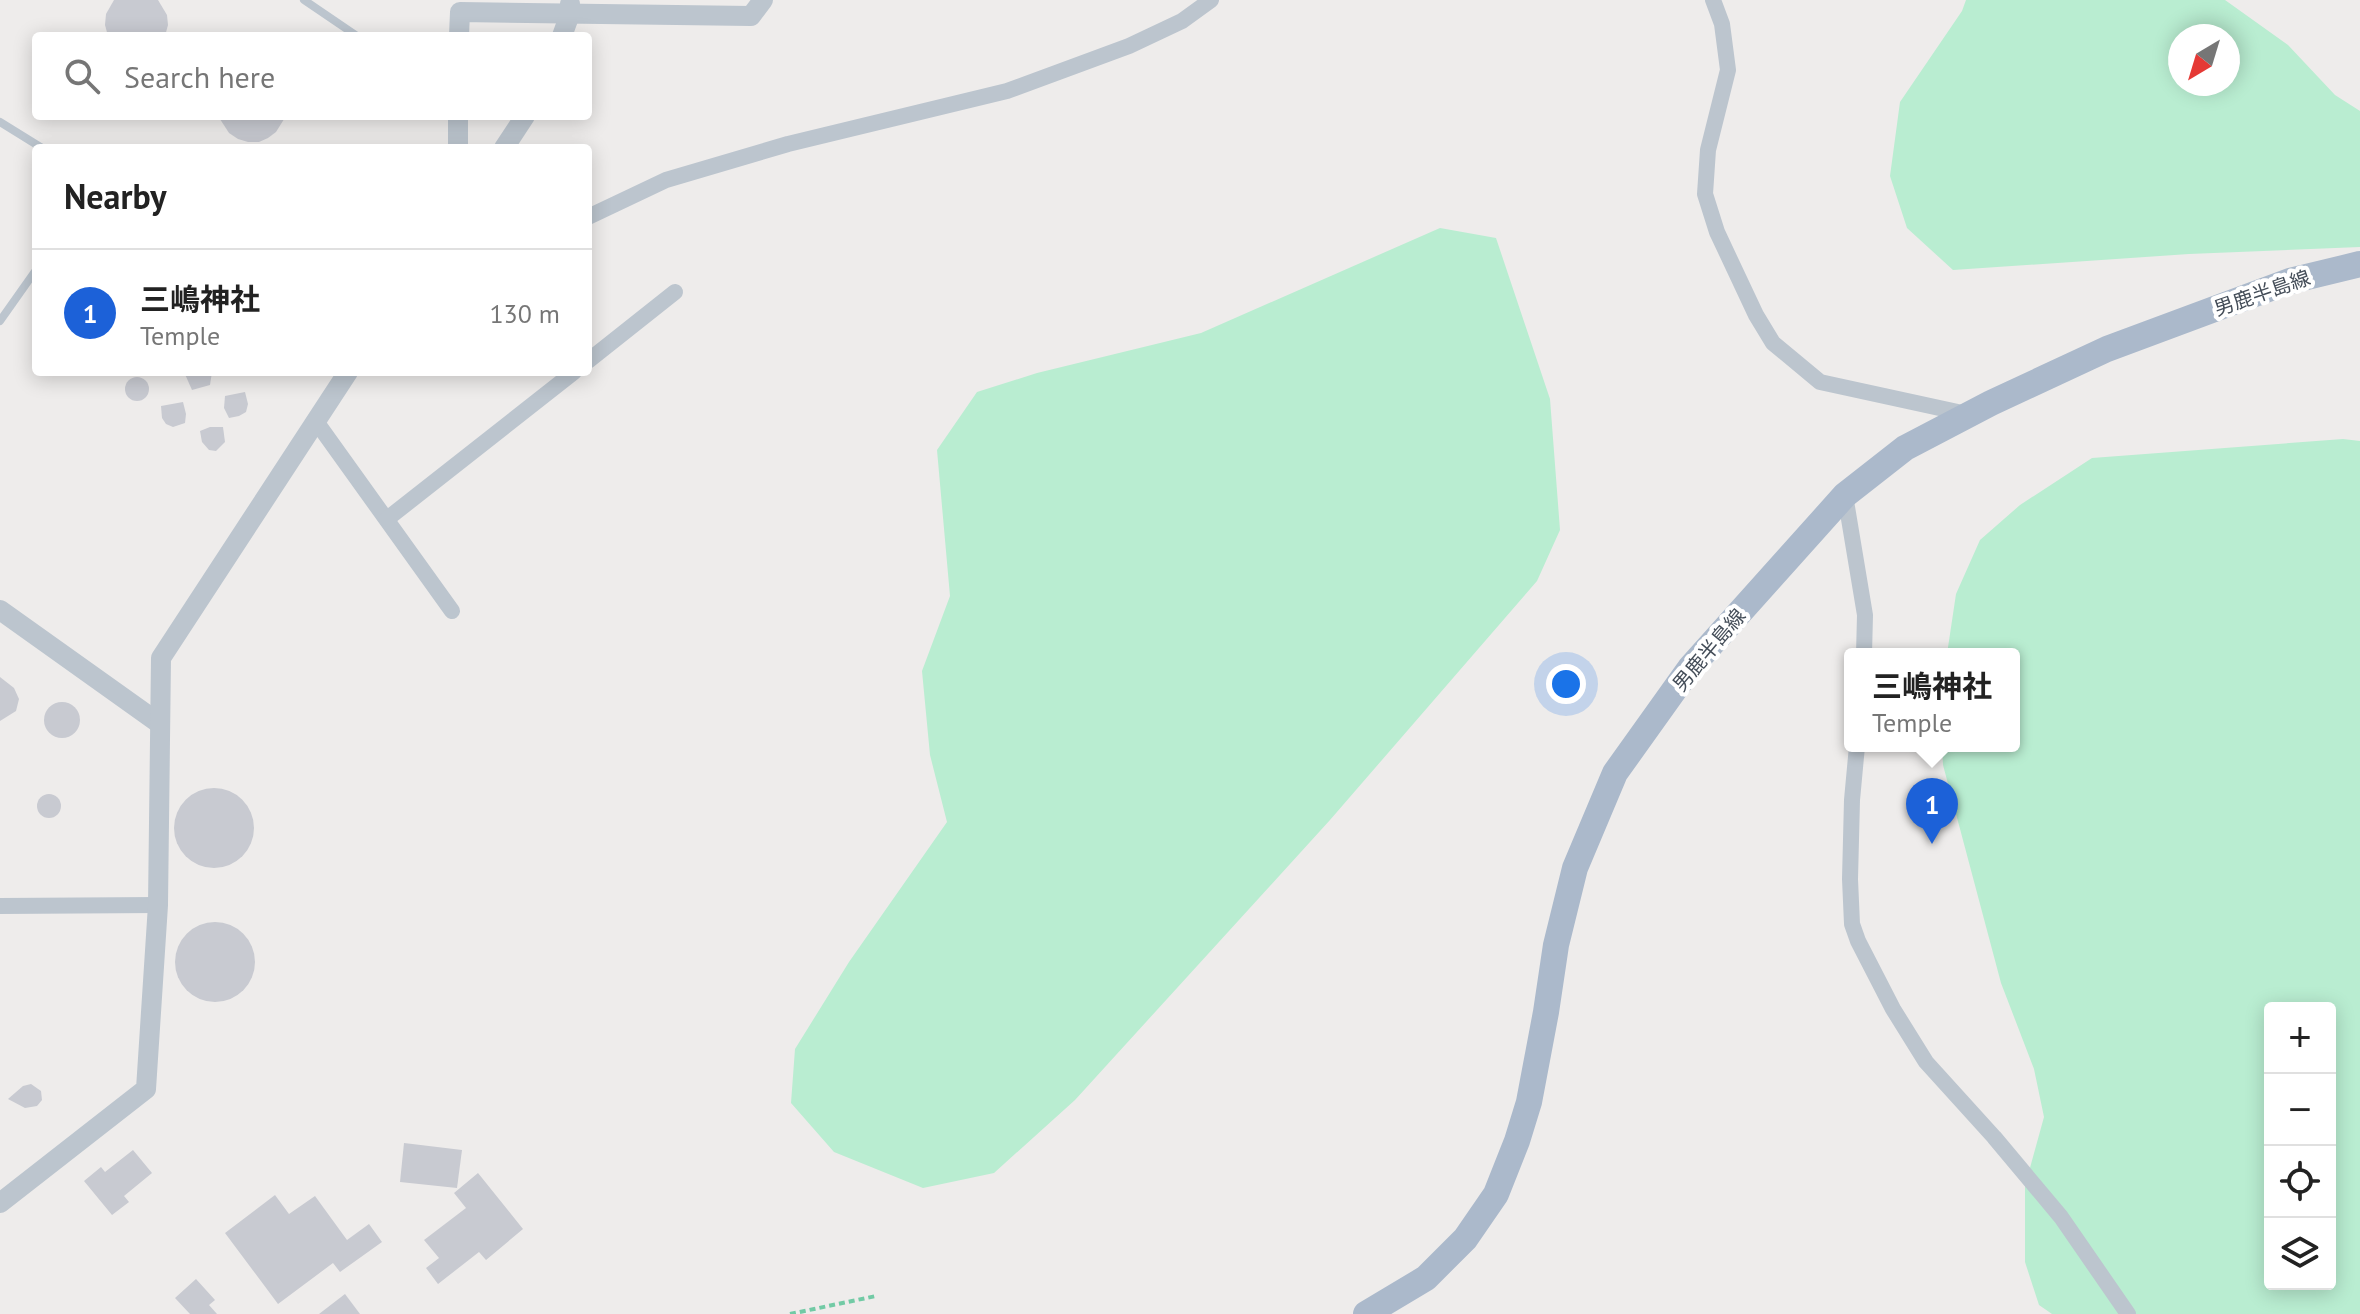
<!DOCTYPE html>
<html lang="en">
<head>
<meta charset="utf-8">
<style>
	body { margin:0; font-family:"PT Sans","Noto Sans JP",sans-serif; background:#f2f2f2; color:#222 }
	.controls { position:absolute; right:24px; bottom:24px; display:grid; overflow:hidden; border-radius:8px; box-shadow:0 4px 20px #0003 }
	.controls button { width:72px; height:72px; display:grid; place-items:center; padding:0; border:0; border-bottom:2px solid #e0e0e0; background:#fff; color:#222; font:40px sans-serif }
	.compass { position:absolute; left:2168px; top:24px; width:72px; height:72px; border-radius:50%; background:#fff; box-shadow:0 4px 20px #0003; rotate:218deg }
	.you { position:absolute; left:1566px; top:684px; width:28px; height:28px; margin:-20px; border:6px solid #fff; border-radius:50%; background:#1a73e8; box-shadow:0 0 0 12px #1a73e833 }
	.badge { display:grid; place-items:center; width:52px; height:52px; border-radius:50%; background:#1c61d8; color:#fff; font-size:26px; font-weight:700 }
	.pin { position:absolute; translate:-50% -66px; filter:drop-shadow(0 2px 4px #0008) }
	.pin::after { content:''; position:absolute; top:42px; width:28px; height:24px; background:inherit; clip-path:polygon(0 0,100% 0,50% 100%) }
	.popup { position:absolute; left:1844px; top:648px; width:176px; height:104px; box-sizing:border-box; display:grid; place-content:center; border-radius:8px; background:#fff; filter:drop-shadow(0 2px 6px #0005); font-size:26px; white-space:nowrap; color:#767676 }
	.popup b { font-size:30px; color:#222 }
	.popup::after { content:''; position:absolute; left:50%; top:100%; margin-left:-16px; border:16px solid transparent; border-top-color:#fff }
	.list { margin:0; padding:0; list-style:none }
	h2 { display:flex; justify-content:space-between; align-items:center; height:104px; margin:0; padding:0 32px; font-size:34px }
	h2 small { font-size:26px; font-weight:400; color:#767676 }
	.list li { display:grid; grid-template-columns:52px 1fr auto; gap:24px; align-items:center; box-sizing:border-box; height:128px; padding:0 32px; border-top:2px solid #e0e0e0 }
	.list b { display:block; font-size:30px; white-space:nowrap }
	.list p { margin:0; font-size:26px; white-space:nowrap; color:#767676 }
	.list em { font-size:26px; font-style:normal; color:#767676 }
	.icon { flex:none; width:44px; height:44px; fill:none; stroke:currentColor; stroke-width:2; stroke-linecap:round; stroke-linejoin:round }
	.map { position:relative; flex:none; width:2360px; height:1314px; overflow:hidden }
	.search { position:absolute; background:#fff; box-shadow:0 4px 20px #0003; left:32px; top:32px; width:560px; height:88px; display:flex; align-items:center; gap:20px; box-sizing:border-box; padding:0 28px; border-radius:8px; color:#767676; font-size:30px }
	.panel { position:absolute; background:#fff; box-shadow:0 4px 20px #0003; left:32px; top:144px; width:560px; height:232px; border-radius:8px }
	.map>svg:first-child { display:block }
	.green { fill:#b9edd1; fill-rule:evenodd }
	.building { fill:#c8cad1 }
	.lines { fill:none; stroke-linecap:round; stroke-linejoin:round }
	.path { stroke:#72caa5; stroke-width:4; stroke-dasharray:6 4; stroke-linecap:butt }
	.service { stroke:#bcc5ce; stroke-width:8 }
	.minor { stroke:#bcc5ce; stroke-width:16 }
	.tertiary { stroke:#bcc5ce; stroke-width:20 }
	.primary { stroke:#abb9cb; stroke-width:26 }
	.labels { text-anchor:middle; stroke-width:8; stroke-linejoin:round; paint-order:stroke }
	.street-label { font-size:20px; fill:#444d58; stroke:#fff }
</style>
</head>
<body>
<div class="map">
<svg width="2360" height="1314" viewBox="0 0 2360 1314">
	<rect width="100%" height="100%" fill="#eeeceb"/>
	<g class="green">
		<path d="M 1966,0 L 2225,0 L 2288,45 L 2335,95 L 2360,111 L 2360,247 L 2189,254 L 1953,270 L 1907,228 L 1890,176 L 1900,102 L 1962,11 ZM 2180,36 L 2228,36 L 2228,84 L 2180,84 Z"/>
		<polygon points="1440,228 1496,238 1550,399 1560,530 1537,581 1330,820 1075,1100 994,1173 923,1188 834,1152 791,1103 795,1049 849,962 947,822 930,755 922,671 950,596 937,450 977,392 1037,373 1201,333"/>
		<path d="M 2343,439 L 2360,441 L 2360,1314 L 2052,1314 L 2039,1305 L 2025,1262 L 2025,1186 L 2044,1117 L 2034,1069 L 2001,983 L 1943,765 L 1942,746 L 2014,746 L 2014,654 L 1947,654 L 1956,594 L 1980,540 L 2020,505 L 2092,458 ZM 2270,1008 L 2330,1008 L 2330,1284 L 2270,1284 Z"/>
	</g>
	<g class="building">
		<polygon points="114,0 158,0 167,15 168,25 165,36 108,36 105,25 106,14"/>
		<polygon points="218,116 286,116 276,132 268,138 259,142 248,142 238,139 229,133"/>
		<polygon points="184,372 212,372 210,385 192,390"/>
		<circle cx="137" cy="389" r="12"/>
		<polygon points="245,392 248,404 246,412 239,416 229,418 224,408 225,396"/>
		<polygon points="183,402 186,414 185,423 173,427 166,424 162,418 161,406"/>
		<polygon points="210,427 223,427 225,442 216,451 209,450 202,442 200,431"/>
		<polygon points="0,677 14,688 19,699 16,711 0,721"/>
		<circle cx="62" cy="720" r="18"/>
		<circle cx="214" cy="828" r="40"/>
		<circle cx="49" cy="806" r="12"/>
		<circle cx="215" cy="962" r="40"/>
		<polygon points="31,1084 41,1091 42,1100 37,1106 25,1108 8,1099 23,1086"/>
		<polygon points="404,1143 462,1150 457,1188 400,1182"/>
		<polygon points="133,1150 152,1173 124,1196 129,1202 112,1215 84,1181 101,1167 105,1172"/>
		<polygon points="478,1173 523,1229 486,1260 479,1252 438,1284 426,1268 439,1258 424,1240 466,1208 454,1193"/>
		<polygon points="275,1195 289,1214 315,1196 347,1240 369,1224 382,1242 340,1272 333,1263 278,1304 225,1233"/>
		<polygon points="196,1279 215,1300 209,1305 217,1314 190,1314 175,1298"/>
		<polygon points="345,1294 360,1314 319,1314"/>
	</g>
	<g class="lines">
		<polyline class="path" points="790,1314 876,1296"/>
		<g class="service">
			<polyline points="304,0 357,36"/>
			<polyline points="0,122 42,148"/>
			<polyline points="0,321 36,270"/>
		</g>
		<g class="minor">
			<polyline points="1713,0 1722,24 1728,70 1708,150 1705,194 1717,232 1756,315 1773,343 1820,382 1967,414"/>
			<polyline points="588,217 666,180 788,144 1007,91 1129,46 1182,21 1211,0"/>
			<polyline points="588,361 675,292"/>
			<polyline points="315,420 452,611"/>
			<polyline points="1845,495 1865,615 1864,654"/>
			<polyline points="387,519 574,372"/>
			<polyline points="1857,746 1852,800 1850,879 1852,924 1858,941 1893,1009 1926,1062 1994,1137 2061,1217 2128,1314"/>
			<polyline points="0,906 158,905"/>
		</g>
		<g class="tertiary">
			<polyline points="459,36 460,12 751,16 763,0"/>
			<polyline points="562,36 570,14 570,4"/>
			<polyline points="458,116 458,148"/>
			<polyline points="504,148 525,116"/>
			<polyline points="0,610 160,724"/>
			<polyline points="0,1203 146,1089 158,905 161,658 348,372"/>
		</g>
		<polyline class="primary" points="1366,1314 1426,1278 1465,1239 1496,1194 1517,1141 1529,1102 1546,1012 1556,945 1575,868 1615,773 1690,668 1845,495 1905,448 1991,403 2107,349 2290,281 2360,264"/>
	</g>
	<g class="labels">
		<g class="street-label">
			<text transform="translate(2262 293) rotate(-19)" y="7">男鹿半島線</text>
			<text transform="translate(1709 650) rotate(-50)" y="7">男鹿半島線</text>
		</g>
	</g>
</svg>
<div class="controls">
<button>+</button>
<button>−</button>
<button><svg class="icon" aria-label="locate" viewBox="0 0 24 24"><circle cx="12" cy="12" r="6"/><path d="M12 2v4M12 18v4M2 12h4M18 12h4"/></svg></button>
<button><svg class="icon" aria-label="layers" viewBox="0 0 24 24"><path d="M12 4l9 5-9 5-9-5zM3 14l9 5 9-5"/></svg></button>
</div>
<svg class="compass" viewBox="-18 -18 36 36"><path d="M0-13l5 13h-10z" fill="#e53935"/><path d="M0 13l5-13h-10z" fill="#767676"/></svg>
<div class="you"></div>
<div class="pin badge" style="left:1932px;top:844px">1</div>
<div class="popup"><b>三嶋神社</b>Temple</div>
<div class="search"><svg class="icon" aria-label="search" viewBox="0 0 24 24"><circle cx="10" cy="10" r="6"/><path d="M15 15l6 6"/></svg>Search here</div>
<section class="panel">
<h2>Nearby<small></small></h2>
<ul class="list">
<li><span class="badge">1</span><div><b>三嶋神社</b><p>Temple</p></div><em>130 m</em></li>
</ul>
</section>
</div>
</body>
</html>
